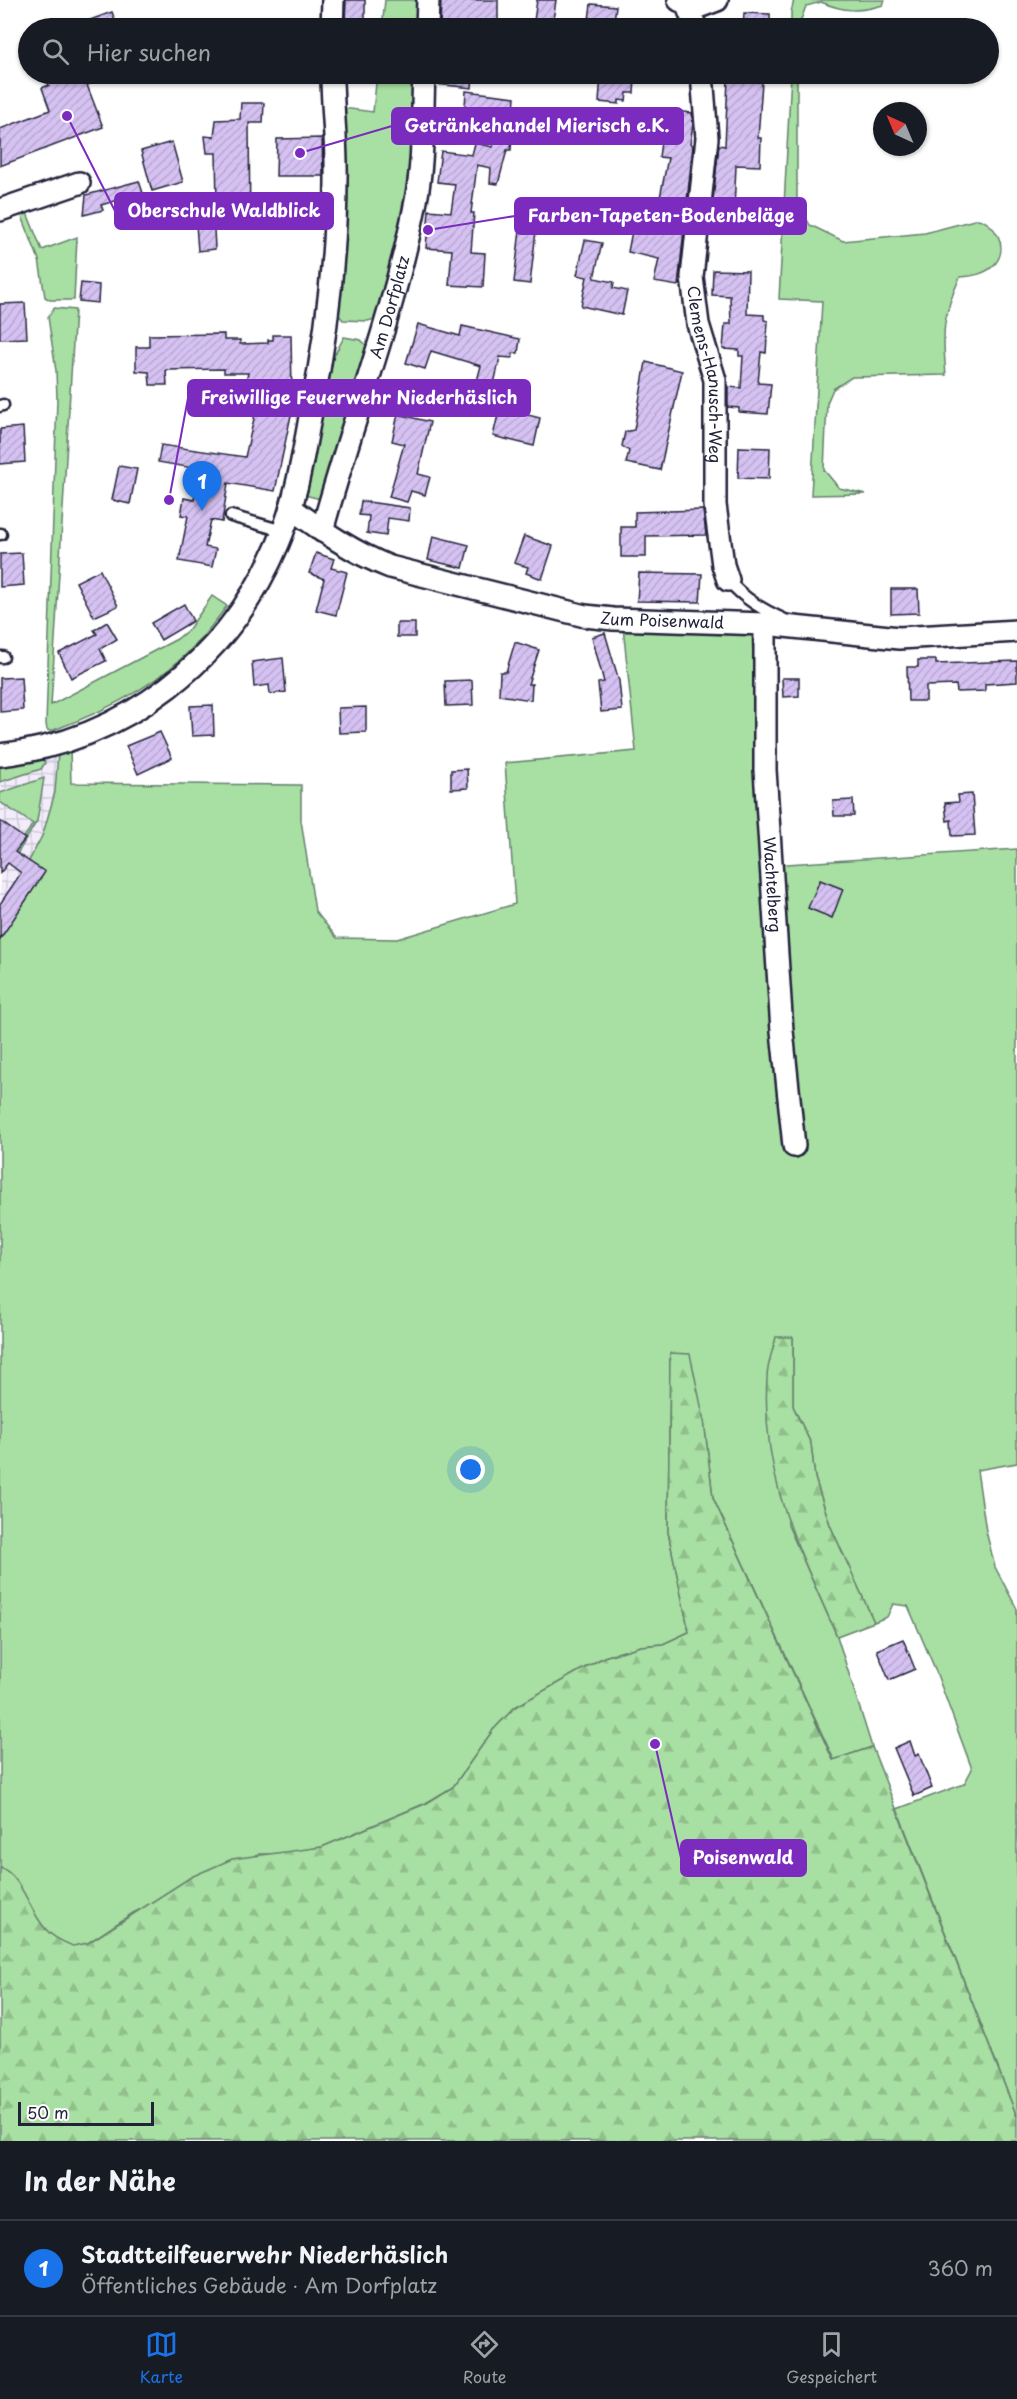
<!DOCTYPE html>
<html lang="de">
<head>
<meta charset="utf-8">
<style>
	body { margin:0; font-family:"Playpen Sans",sans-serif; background:#20242c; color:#f1f3f6 }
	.compass { position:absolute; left:873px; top:102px; width:54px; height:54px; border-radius:50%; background:#171b24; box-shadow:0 2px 4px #0004; rotate:316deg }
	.scale { position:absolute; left:18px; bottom:15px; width:136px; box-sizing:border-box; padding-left:6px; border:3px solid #22223b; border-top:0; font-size:16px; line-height:21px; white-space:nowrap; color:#22223b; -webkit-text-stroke:4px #fff; paint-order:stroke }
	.you { position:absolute; left:471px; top:1470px; width:21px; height:21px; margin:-15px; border:4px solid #fff; border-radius:50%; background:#1a73e8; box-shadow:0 0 0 9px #1a73e833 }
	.badge { display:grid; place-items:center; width:39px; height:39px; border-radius:50%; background:#1a73e8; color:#fff; font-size:20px; font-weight:700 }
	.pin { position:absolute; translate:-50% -50px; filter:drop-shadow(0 2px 3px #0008) }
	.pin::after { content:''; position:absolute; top:32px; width:21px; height:18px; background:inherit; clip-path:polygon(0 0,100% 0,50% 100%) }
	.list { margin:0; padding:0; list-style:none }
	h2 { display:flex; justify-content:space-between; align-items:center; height:78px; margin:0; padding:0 24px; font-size:26px }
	h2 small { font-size:20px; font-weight:400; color:#9ea1a6 }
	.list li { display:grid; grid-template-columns:39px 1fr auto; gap:18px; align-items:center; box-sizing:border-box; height:96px; padding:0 24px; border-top:2px solid #363941 }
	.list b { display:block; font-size:22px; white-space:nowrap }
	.list p { margin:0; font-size:20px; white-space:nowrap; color:#9ea1a6 }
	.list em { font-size:20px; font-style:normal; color:#9ea1a6 }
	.icon { flex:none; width:33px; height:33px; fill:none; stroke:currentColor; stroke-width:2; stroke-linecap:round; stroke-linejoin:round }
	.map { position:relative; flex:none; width:1017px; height:2141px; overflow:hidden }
	.search { position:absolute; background:#171b24; box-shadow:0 2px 4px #0004; left:18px; right:18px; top:18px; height:66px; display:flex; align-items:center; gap:15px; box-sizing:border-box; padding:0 21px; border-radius:33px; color:#9ea1a6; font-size:22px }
	.sheet { height:174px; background:#171b24 }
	nav { display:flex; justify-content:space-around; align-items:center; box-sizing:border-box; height:84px; border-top:2px solid #363941; background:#171b24; font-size:16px; color:#9ea1a6 }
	nav a { display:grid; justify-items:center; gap:3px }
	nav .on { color:#1a73e8 }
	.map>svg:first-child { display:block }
	.industrial { fill:url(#industrial-grid) }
	.green { fill:#a8dfa2; stroke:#65806e; stroke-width:1.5 }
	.forest { fill:url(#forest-firs); stroke:#65806e; stroke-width:1.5 }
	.building { fill:url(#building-hatch); stroke:#22223b; stroke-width:1.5 }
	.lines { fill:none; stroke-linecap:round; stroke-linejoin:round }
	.service-casing { stroke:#22223b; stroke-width:15 }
	.minor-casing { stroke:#22223b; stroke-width:26 }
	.service { stroke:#fff; stroke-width:10 }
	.minor { stroke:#fff; stroke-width:21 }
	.labels { text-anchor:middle; stroke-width:5; stroke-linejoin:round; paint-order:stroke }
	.street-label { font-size:16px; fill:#22223b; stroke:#fff }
	.leader { fill:none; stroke:#7b2cbf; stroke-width:2 }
	.callout-dot { fill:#7b2cbf; stroke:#fff; stroke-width:2 }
	.callout { fill:#7b2cbf; stroke:#7b2cbf; stroke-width:2 }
	.callout-label { font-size:18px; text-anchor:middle; font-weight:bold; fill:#fff }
</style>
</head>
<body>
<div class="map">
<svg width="1017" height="2141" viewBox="0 0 1017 2141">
	<defs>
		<pattern id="industrial-grid" width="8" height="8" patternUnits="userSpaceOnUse" patternTransform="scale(1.5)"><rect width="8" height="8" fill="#f3edfb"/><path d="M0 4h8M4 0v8" fill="none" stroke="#d0cbd8"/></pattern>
		<pattern id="forest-firs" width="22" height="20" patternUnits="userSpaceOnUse" patternTransform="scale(1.5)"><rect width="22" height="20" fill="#a8dfa2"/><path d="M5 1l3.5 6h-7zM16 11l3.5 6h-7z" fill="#90bf8c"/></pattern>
		<pattern id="building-hatch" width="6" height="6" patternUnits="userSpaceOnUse" patternTransform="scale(1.5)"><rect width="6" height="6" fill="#d6c2f2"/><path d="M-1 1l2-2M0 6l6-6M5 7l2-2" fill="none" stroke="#b7a6d0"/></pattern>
	</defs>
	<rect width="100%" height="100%" fill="#fff"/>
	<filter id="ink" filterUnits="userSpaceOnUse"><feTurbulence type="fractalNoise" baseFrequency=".0167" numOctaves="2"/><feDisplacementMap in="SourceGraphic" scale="12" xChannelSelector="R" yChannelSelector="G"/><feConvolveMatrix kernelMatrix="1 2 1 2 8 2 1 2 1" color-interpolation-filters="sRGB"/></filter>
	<g filter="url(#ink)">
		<polygon class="industrial" points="58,752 55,792 43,834 29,861 0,939 0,782 30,774 41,757"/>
		<g class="green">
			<polygon points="385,0 424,0 423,28 382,28"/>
			<path d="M 794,0 L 885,0 L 883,5 C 860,12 844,12 821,2 L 806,6 L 798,28 L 791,28 L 791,12 Z"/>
			<path d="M 377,74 L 420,74 C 414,157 398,237 378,318 L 368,321 L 343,320 L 339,315 L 343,108 L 373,112 Z"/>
			<path d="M 791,74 L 797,74 L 797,202 L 810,225 L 843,241 L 925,233 L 978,219 C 996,223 1009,248 995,264 C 986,274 974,276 960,277 C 942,317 942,332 946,375 L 852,377 L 833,389 L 827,403 L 824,470 L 839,488 L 866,494 L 811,495 L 822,301 L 779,299 Z"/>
			<polygon points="23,203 42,250 77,237 74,300 50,300 45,297 39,260 20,211"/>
			<path d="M 54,308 L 75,310 L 51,705 L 177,639 L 189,629 L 212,596 L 227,606 C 218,618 208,631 198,642 C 160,685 104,712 51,731 L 47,730 L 46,724 L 57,399 L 56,371 L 48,317 Z"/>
			<polygon points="344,337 361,340 370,349 321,499 304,495 304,484 333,358"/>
			<path d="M 623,627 L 676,628 L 752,635 L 757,739 L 771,865 L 1017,849 L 1017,1463 L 977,1470 L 986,1531 L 995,1567 L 1017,1609 L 1017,2117 L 897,1809 L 964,1784 L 972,1769 L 935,1669 L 908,1606 L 893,1604 L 887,1617 L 874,1622 L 830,1525 L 815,1478 L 811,1444 L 793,1406 L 793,1337 L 788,1525 L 837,1636 L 872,1747 L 834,1760 L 713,1498 L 704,1421 L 670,1353 L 668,1532 L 689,1632 L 663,1644 L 641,1646 L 604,1657 L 515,1707 L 493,1730 L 453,1787 L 426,1803 L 322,1847 L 283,1854 L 258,1854 L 133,1913 L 88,1943 L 73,1947 C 66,1943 58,1940 52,1935 C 31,1921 22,1873 0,1868 L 0,939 L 29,861 L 43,834 L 55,792 L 58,752 L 70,749 L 71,783 L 301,785 L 301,820 L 315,911 L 337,938 L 397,939 L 515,904 L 505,763 L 636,751 Z"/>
			<polygon points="41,757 45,763 41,769 0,782 0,764"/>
			<polygon points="44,778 37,821 13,861 7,863 33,824 0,802 0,793"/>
		</g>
		<g class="forest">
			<path d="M 776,1337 L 793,1337 L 793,1406 L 811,1444 L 815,1478 L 830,1525 L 874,1622 L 837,1636 C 798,1546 761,1480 767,1378 C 767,1364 773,1350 776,1337 Z"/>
			<path d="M 670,1353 L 690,1354 L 704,1420 L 713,1498 L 833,1760 L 872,1747 L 1017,2117 L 1017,2141 L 0,2141 L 0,1868 C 22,1873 32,1921 52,1935 C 58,1940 66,1943 73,1946 L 88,1943 L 191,1877 L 232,1859 L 322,1847 L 427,1803 L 453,1787 L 493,1730 L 515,1707 L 604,1657 L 641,1646 L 663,1644 L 689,1632 L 668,1532 Z"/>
		</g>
		<g class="building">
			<polygon points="346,0 365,0 365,28 345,28"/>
			<polygon points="441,0 498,0 498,28 440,28"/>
			<polygon points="537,0 556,0 552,28 533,28"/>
			<polygon points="591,4 616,6 613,28 588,28"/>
			<polygon points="112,12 118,28 71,28 71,27"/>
			<polygon points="744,13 770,14 770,28 743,28"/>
			<polygon points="44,74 113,74 87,85 103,127 0,166 0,129 50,110 42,88 49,85"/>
			<polygon points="437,74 473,74 472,88 436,84"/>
			<polygon points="601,74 629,74 628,79 635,80 634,93 627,93 626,101 619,100 619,104 599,102"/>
			<polygon points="728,79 762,82 758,138 761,138 760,166 736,165 734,210 712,209 719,145 725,146"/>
			<polygon points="466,91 515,97 511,150 507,150 498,184 490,183 491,168 477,165 471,213 474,213 471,252 485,253 483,287 449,285 452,250 426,248 429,210 451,212 455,184 437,182 441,151 472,155 475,143 493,147 496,110 465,107"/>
			<polygon points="241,103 264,103 263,123 249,123 250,227 214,229 215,249 198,251 196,224 189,225 186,208 217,203 216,153 207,153 205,136 214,137 216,120 240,119"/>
			<polygon points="673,111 692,113 693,124 690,144 693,145 678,286 654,282 659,259 628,252 632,231 643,233 645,220 655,222 668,158 659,157 661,142 666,138 668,130 670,130"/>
			<polygon points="322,138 323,176 276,176 277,139"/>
			<polygon points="172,142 183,182 152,191 141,151"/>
			<polygon points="139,181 143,193 101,205 103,210 84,215 86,195"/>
			<polygon points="521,221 537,222 530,284 514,282"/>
			<polygon points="585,240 602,243 594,278 614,282 613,288 627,291 622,315 581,306 587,277 577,275"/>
			<polygon points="713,270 748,271 747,314 764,315 764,320 768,321 766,353 761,352 758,383 771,384 768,414 739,412 739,408 728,407 728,387 741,388 743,356 739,356 739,350 723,349 725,324 731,324 730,296 712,295"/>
			<polygon points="81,283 99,285 98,303 79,301"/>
			<polygon points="25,303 27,338 0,339 0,304"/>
			<polygon points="418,324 460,336 462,326 520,339 518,353 513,353 512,358 500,357 492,393 475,388 481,366 431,351 425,369 406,363"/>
			<polygon points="224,334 224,340 240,340 240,344 268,343 268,340 273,340 273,335 291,335 292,394 299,396 294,416 291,415 275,491 228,483 222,522 211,520 205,547 216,549 212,567 179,561 188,516 181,515 184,498 194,500 199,469 158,462 161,445 245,457 257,406 241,403 248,373 224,373 224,369 166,370 167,385 150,385 149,372 136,371 136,347 149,347 149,335"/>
			<polygon points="646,362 682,371 660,470 626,463 629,451 622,446 625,432 634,430"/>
			<polygon points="501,402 517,406 516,412 540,418 534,446 493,436"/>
			<polygon points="398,414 430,422 418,474 430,477 425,495 411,491 407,502 389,497 404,444 392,441"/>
			<polygon points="23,427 25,462 0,464 0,429"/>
			<polygon points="739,447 770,448 769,479 738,478"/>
			<polygon points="119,466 137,469 130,504 112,500"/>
			<polygon points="361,501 410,508 409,521 388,518 386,536 367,533 369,516 359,515"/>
			<polygon points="703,510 706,535 646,536 646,557 621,557 621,527 635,527 635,512"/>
			<polygon points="433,536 469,545 463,568 428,560"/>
			<polygon points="524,536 553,546 542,579 526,573 528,567 514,563"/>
			<polygon points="22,553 24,585 0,587 0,554"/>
			<polygon points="316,553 334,559 331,568 347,572 336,615 316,610 324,579 309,573"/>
			<polygon points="100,570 118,606 94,617 76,582"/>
			<polygon points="639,573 702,574 700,602 637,601"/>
			<polygon points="891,589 918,589 919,613 891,614"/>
			<polygon points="184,604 193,621 161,640 151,623"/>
			<polygon points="107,622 117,639 100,649 106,661 71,678 59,653 97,634 94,630"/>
			<rect x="397" y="623" width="18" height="14"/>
			<polygon points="605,633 619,681 622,710 601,712 598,683 604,682 592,637"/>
			<polygon points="515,642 539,650 528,684 532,684 531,700 499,695 500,672 506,672"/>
			<polygon points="283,658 286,692 270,694 269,685 254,687 252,662"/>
			<polygon points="918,660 936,660 936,664 1017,661 1017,682 985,684 985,691 957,692 956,685 926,686 926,701 908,701 907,667 918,667"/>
			<polygon points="21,677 23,710 0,712 0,678"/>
			<polygon points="782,678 799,678 799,696 783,697"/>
			<polygon points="472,680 473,705 446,706 445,681"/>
			<polygon points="213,705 214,735 192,736 190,706"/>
			<polygon points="366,707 366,732 339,733 338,708"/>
			<polygon points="160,732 172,758 138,774 126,746"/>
			<polygon points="467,769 468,788 451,789 451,770"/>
			<polygon points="972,794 975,835 952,836 951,820 947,821 945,803 959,802 958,795"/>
			<polygon points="853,800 854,816 834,816 833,801"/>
			<polygon points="0,821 25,839 15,852 45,872 0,939 0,904 21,873 8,863 0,873"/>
			<polygon points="820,880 843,889 832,918 808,908"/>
			<polygon points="903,1639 915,1669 889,1680 877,1650"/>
			<polygon points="910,1741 915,1756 919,1754 932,1788 914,1796 894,1748"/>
		</g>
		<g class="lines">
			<g class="service-casing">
				<g id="service">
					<polyline points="0,406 3,405"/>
					<polyline points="231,516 283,531"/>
					<polyline points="0,534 1,534"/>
					<path d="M 728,580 C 744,599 763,610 785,620"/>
					<polyline points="0,657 3,657"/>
				</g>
			</g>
			<g class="minor-casing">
				<g id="minor">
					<polyline points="679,0 686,3 696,28"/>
					<polyline points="686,3 701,6 717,0"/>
					<polyline points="332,28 333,0"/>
					<polyline points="427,28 428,0"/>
					<path id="s1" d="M 702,74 L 707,138 L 692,277 L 698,324 L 715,380 L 715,505 L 723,565 L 728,580"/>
					<polyline points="0,210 79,183"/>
					<path id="s2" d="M 291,508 C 322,531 354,553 390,567 L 585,616 L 613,619 L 765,624 L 899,638 L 1017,631"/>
					<path id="s3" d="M 322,531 C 352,421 394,314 416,201 C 424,160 422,116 424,74"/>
					<path id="s4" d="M 765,624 L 765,770 L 782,1031 L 794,1146"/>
					<path d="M 0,755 C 126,741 229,659 278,544 C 296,502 303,456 311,412 C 327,334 336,257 336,178 C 337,143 332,108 332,74"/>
				</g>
			</g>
			<use href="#service" class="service"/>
			<use href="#minor" class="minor"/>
		</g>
	</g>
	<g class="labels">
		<g class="street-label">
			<text dy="6" stroke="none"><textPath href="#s3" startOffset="234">Am Dorfplatz</textPath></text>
			<text dy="6" stroke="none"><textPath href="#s1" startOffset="303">Clemens-Hanusch-Weg</textPath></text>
			<text dy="6" stroke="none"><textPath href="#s2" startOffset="394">Zum Poisenwald</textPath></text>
			<text dy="6" stroke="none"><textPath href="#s4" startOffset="261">Wachtelberg</textPath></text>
		</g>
	</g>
	<path class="leader" d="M300 153L392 126M67 116L115 211M428 230L515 216M169 500L188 398M655 1744L681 1858"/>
	<g class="callout-dot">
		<circle cx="300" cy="153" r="6"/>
		<circle cx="67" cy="116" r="6"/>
		<circle cx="428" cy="230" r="6"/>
		<circle cx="169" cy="500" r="6"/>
		<circle cx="655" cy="1744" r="6"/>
	</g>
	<g class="callout">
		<rect x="392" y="108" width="291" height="36" rx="6"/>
		<rect x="115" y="193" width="218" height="36" rx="6"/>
		<rect x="515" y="198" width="291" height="36" rx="6"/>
		<rect x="188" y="380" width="342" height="36" rx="6"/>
		<rect x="681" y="1840" width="125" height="36" rx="6"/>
	</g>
	<g class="callout-label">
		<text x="537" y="132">Getränkehandel Mierisch e.K.</text>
		<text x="224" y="217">Oberschule Waldblick</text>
		<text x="661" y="222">Farben-Tapeten-Bodenbeläge</text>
		<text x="359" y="404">Freiwillige Feuerwehr Niederhäslich</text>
		<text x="743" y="1864">Poisenwald</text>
	</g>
</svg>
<svg class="compass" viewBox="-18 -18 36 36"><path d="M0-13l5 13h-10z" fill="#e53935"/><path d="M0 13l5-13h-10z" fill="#9ea1a6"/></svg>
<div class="scale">50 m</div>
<div class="you"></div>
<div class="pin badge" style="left:202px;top:511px">1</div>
<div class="search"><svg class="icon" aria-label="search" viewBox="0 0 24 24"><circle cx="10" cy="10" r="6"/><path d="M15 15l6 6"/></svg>Hier suchen</div>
</div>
<section class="sheet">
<h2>In der Nähe<small></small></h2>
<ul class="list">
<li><span class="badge">1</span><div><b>Stadtteilfeuerwehr Niederhäslich</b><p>Öffentliches Gebäude · Am Dorfplatz</p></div><em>360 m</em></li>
</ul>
</section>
<nav>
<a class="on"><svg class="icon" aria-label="map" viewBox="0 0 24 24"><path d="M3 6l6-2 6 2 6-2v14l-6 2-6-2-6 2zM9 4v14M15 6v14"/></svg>Karte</a>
<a><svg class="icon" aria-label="directions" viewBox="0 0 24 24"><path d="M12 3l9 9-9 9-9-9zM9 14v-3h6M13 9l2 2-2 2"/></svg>Route</a>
<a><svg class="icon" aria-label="saved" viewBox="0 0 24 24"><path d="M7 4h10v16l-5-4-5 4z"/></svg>Gespeichert</a>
</nav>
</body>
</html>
